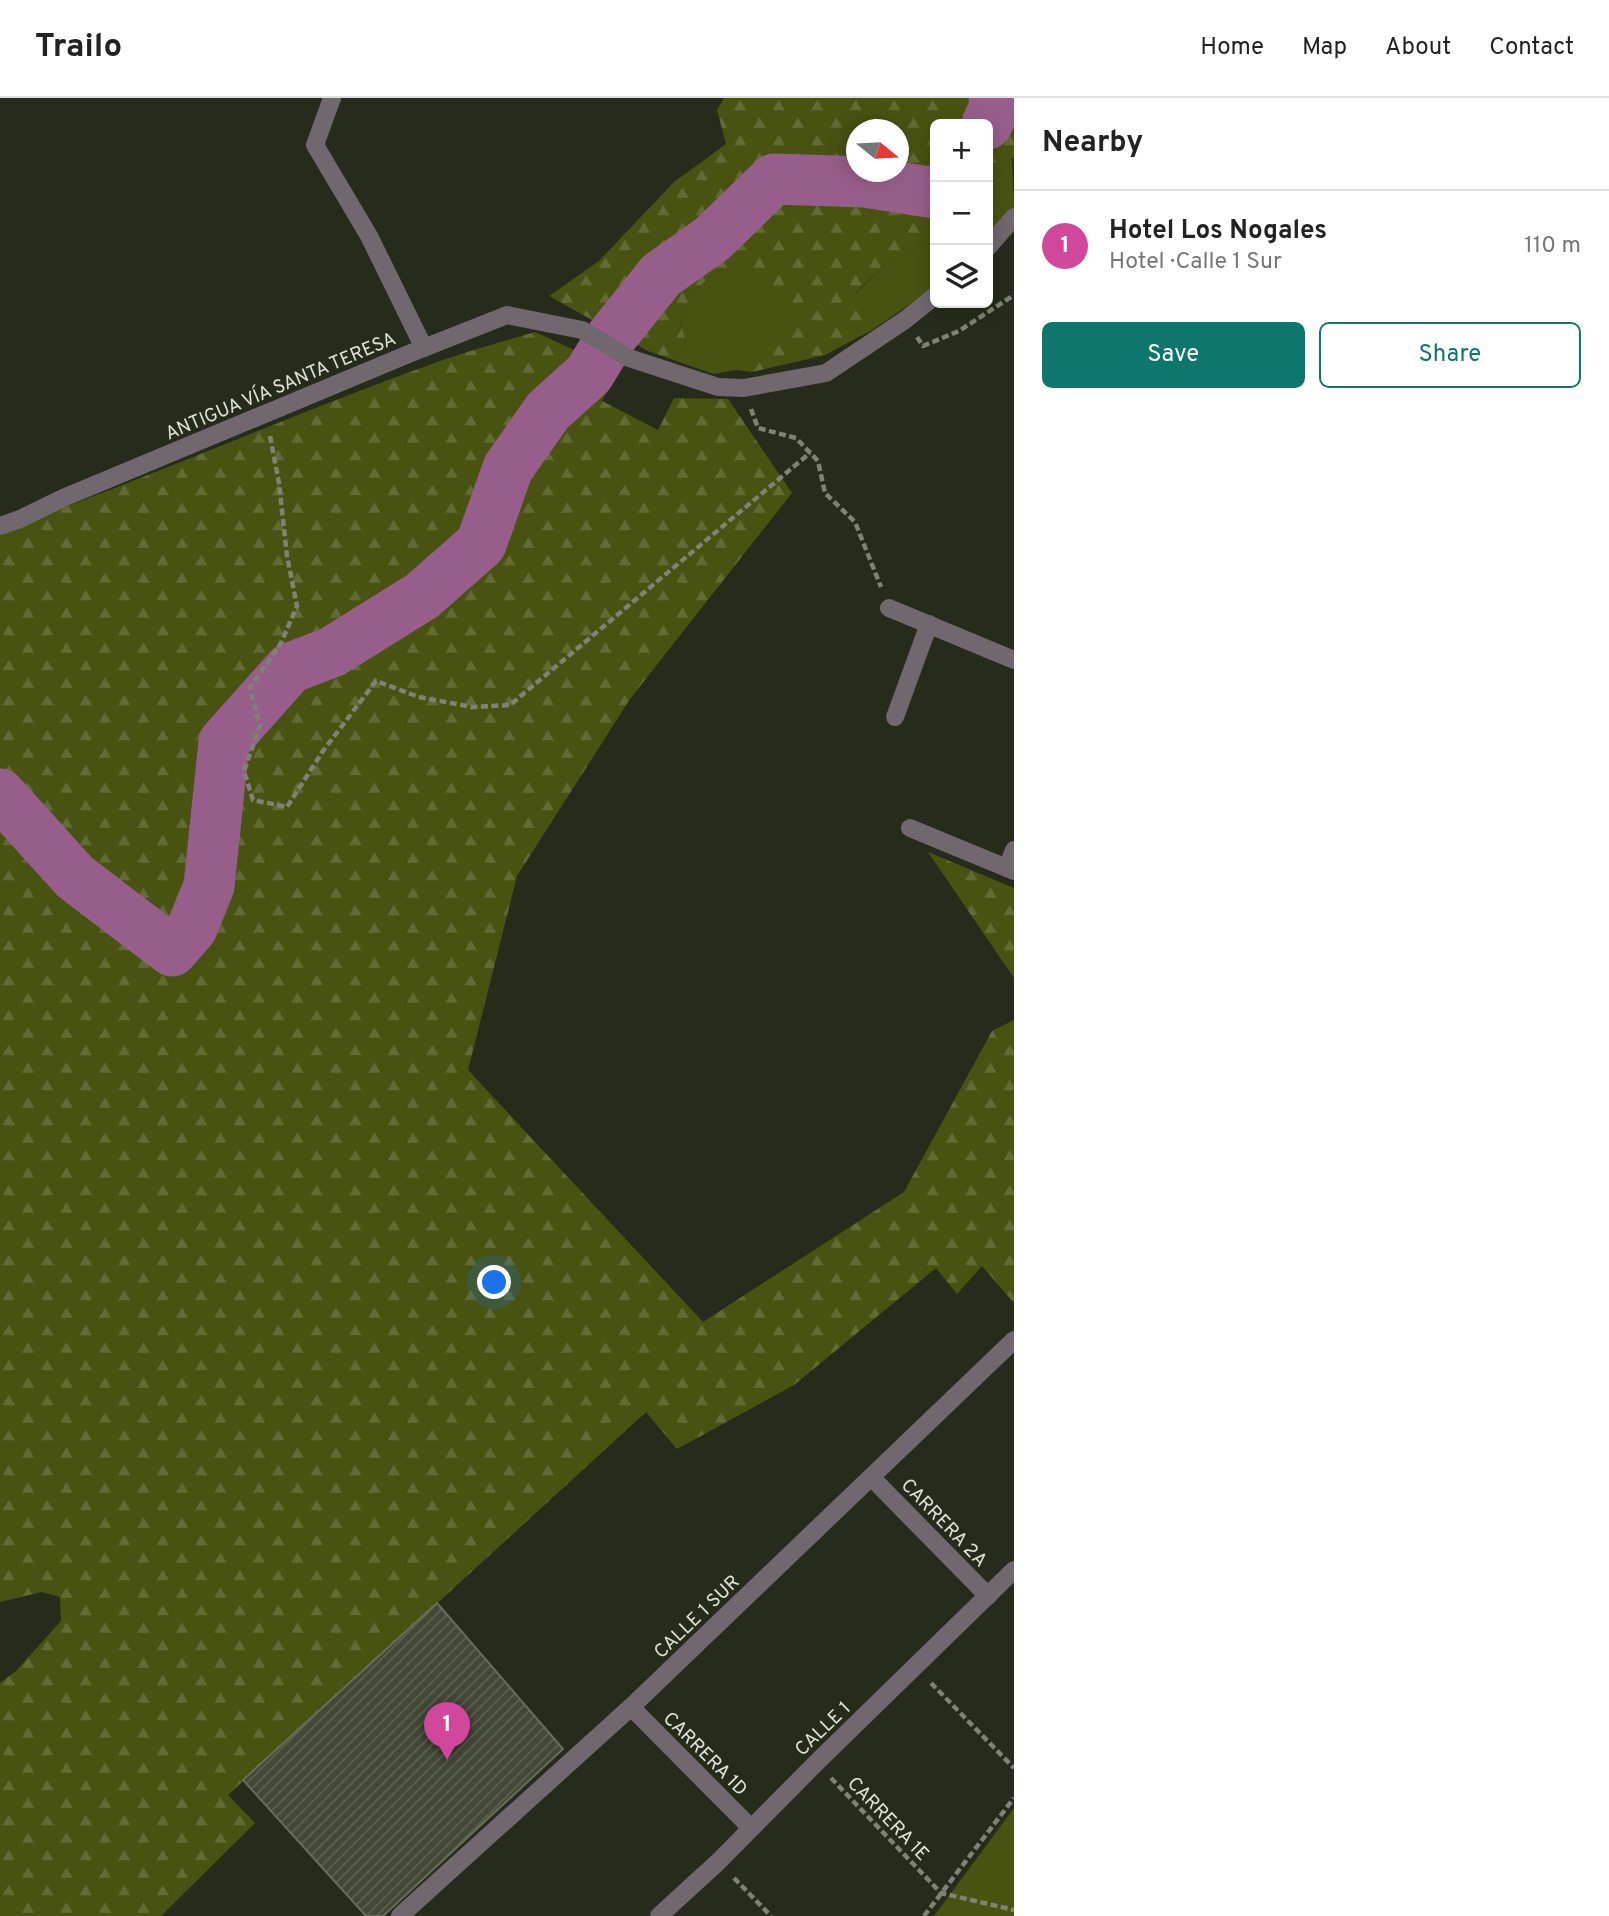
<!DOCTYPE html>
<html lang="en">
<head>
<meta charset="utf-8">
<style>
	body { margin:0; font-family:Overpass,sans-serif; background:#f2f2f2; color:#222 }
	.controls { position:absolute; right:21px; top:21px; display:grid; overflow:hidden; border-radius:10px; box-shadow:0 4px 18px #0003 }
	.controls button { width:63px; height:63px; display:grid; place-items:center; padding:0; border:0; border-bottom:2px solid #e0e0e0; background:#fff; color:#222; font:35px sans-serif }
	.compass { position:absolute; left:846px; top:21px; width:63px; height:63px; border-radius:50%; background:#fff; box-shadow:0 4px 18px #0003; rotate:108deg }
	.you { position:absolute; left:495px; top:1185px; width:24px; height:24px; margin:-18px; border:5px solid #fff; border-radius:50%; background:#1a73e8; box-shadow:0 0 0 10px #1a73e833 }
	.badge { display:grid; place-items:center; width:46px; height:46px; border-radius:50%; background:#0f766e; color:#fff; font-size:23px; font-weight:700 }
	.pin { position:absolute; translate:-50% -58px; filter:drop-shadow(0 2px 4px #0008) }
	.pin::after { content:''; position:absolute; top:37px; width:24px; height:21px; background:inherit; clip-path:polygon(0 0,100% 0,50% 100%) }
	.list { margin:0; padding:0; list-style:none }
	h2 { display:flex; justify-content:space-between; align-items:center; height:91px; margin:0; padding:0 28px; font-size:30px }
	h2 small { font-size:23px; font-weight:400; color:#767676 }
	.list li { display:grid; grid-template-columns:46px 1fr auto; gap:21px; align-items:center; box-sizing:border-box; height:112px; padding:0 28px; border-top:2px solid #e0e0e0 }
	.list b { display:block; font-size:26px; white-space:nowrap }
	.list p { margin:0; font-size:23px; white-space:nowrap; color:#767676 }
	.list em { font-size:23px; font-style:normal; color:#767676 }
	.actions { display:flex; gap:14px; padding:21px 28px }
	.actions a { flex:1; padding:16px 0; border:2px solid #0f766e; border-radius:10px; text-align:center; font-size:24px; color:#0f766e }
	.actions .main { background:#0f766e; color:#fff }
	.icon { flex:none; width:38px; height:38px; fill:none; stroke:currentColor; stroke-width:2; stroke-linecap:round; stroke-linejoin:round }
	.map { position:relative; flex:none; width:1014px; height:1818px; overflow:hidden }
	header { display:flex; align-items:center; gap:42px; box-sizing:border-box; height:98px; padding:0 35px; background:#fff; border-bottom:2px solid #e0e0e0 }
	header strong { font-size:33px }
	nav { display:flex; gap:38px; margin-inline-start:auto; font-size:24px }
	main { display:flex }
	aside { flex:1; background:#fff }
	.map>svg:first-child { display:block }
	.grass { fill:#485312 }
	.forest { fill:url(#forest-firs); fill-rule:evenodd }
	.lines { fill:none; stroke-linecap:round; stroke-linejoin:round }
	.river { stroke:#985e8b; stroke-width:51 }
	.building { fill:url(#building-hatch); stroke:#686d5a; stroke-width:2 }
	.path { stroke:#7f8274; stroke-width:4.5; stroke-dasharray:7 3.5; stroke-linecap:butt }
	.minor { stroke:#70686e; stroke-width:18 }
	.labels { text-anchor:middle; stroke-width:5; stroke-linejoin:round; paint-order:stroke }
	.street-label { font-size:19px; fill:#e0e2d8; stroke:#272b1b }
</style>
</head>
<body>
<header>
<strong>Trailo</strong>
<nav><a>Home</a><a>Map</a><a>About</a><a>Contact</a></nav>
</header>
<main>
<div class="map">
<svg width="1014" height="1818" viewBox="0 0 1014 1818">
	<defs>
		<pattern id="forest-firs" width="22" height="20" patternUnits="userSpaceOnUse" patternTransform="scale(1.75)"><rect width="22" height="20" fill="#485312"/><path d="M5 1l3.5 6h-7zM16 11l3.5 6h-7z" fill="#626b34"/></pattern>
		<pattern id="building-hatch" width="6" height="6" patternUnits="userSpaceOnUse" patternTransform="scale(1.75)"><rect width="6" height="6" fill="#434736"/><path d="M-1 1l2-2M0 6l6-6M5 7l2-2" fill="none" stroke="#5e6152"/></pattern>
	</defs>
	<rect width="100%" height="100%" fill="#272b1b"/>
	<g class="grass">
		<polygon points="1012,60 1014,110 988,140 988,85"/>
		<polygon points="935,140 935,189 872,232 856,195 886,166"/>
		<polygon points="751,166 803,212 736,272 714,276 676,263 686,243 680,222 691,197 715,174"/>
		<polygon points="1014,1710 1014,1818 934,1818 937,1814"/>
	</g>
	<g class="forest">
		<path d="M 724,0 L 1014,0 L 1014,61 L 1012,60 L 988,85 L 988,26 L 935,26 L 935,140 L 886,166 L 856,194 L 872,232 L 825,257 L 752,274 L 736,272 L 802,212 L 751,167 L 715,174 L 691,197 L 680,222 L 686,243 L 676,263 L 648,253 L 549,198 L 599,163 L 674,84 L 726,46 L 717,12 ZM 856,32 L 898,32 L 898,74 L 856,74 Z"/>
		<path d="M 535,234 L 618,272 L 602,303 L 658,332 L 674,300 L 728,301 L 792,395 L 630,601 L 517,778 L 468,972 L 703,1224 L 904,1094 L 992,933 L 1014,922 L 1014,1205 L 982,1168 L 957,1196 L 936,1170 L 794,1287 L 677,1351 L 646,1314 L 228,1697 L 255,1725 L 161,1818 L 0,1818 L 0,1585 L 16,1573 L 61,1523 L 60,1499 L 42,1494 L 0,1504 L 0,433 C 149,380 294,315 443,262 C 473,252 504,243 535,234 Z"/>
		<polygon points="928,754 1014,790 1014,880"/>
	</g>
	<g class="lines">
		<g class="river">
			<polyline points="987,26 996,7 994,0"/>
			<polyline points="0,696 75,779 172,853 192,830 209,788 224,644 290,570 332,554 422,498 481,446 508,370 548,313 589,276 612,238 661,177 712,141 774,81 865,84 935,95"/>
		</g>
	</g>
	<polygon class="building" points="437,1505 563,1651 383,1818 366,1818 243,1682"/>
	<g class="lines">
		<g class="path">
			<polyline points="917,239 923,248 959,233 1014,197"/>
			<polyline points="751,311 758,330 796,340 818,363 825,395 855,424 881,489"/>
			<polyline points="270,338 279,385 287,458 297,508 281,545 250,590 260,628 244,673 253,702 287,709 323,653 376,583 419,599 472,609 510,607 810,355"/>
			<polyline points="931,1585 1014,1670"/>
			<polyline points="831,1680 941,1795 1014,1812"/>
			<polyline points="734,1780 771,1818"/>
			<polyline points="924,1818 1014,1700"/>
		</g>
		<g class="minor">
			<polyline points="332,0 315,47 369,138 424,250"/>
			<polyline points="988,149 1014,119"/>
			<polyline points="0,428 20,421 63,400 411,255 507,217 582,232 629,260 718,289 744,290 826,275 905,222 935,198"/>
			<polyline points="889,510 1014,562"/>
			<polyline points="895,619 929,526"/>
			<polyline points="910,730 1014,773"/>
			<polyline points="1007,770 1014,752"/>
			<polyline points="872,1380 988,1498"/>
			<polyline points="631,1609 751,1730"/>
			<polyline points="400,1818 631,1609 1014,1242"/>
			<polyline points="659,1818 718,1764 816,1665 1014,1472"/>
		</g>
	</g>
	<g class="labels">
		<g class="street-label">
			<text transform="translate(280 287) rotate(-23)" y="7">ANTIGUA VÍA SANTA TERESA</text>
			<text transform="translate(945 1424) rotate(46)" y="7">CARRERA 2A</text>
			<text transform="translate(696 1518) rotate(-44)" y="7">CALLE 1 SUR</text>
			<text transform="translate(822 1630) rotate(-44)" y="7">CALLE 1</text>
			<text transform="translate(706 1655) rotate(45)" y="7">CARRERA 1D</text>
			<text transform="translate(889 1720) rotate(46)" y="7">CARRERA 1E</text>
		</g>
	</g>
</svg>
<div class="controls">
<button>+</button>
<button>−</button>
<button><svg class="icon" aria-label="layers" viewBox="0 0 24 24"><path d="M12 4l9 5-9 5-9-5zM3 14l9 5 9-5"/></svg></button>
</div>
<svg class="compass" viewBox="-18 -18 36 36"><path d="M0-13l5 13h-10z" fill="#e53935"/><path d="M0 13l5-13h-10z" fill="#767676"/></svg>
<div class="you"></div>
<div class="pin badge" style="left:447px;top:1662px;background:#d1479c">1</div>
</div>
<aside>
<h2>Nearby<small></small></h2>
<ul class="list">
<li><span class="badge" style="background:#d1479c">1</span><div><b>Hotel Los Nogales</b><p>Hotel · Calle 1 Sur</p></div><em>110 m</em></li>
</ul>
<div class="actions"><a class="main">Save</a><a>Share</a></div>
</aside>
</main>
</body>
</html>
